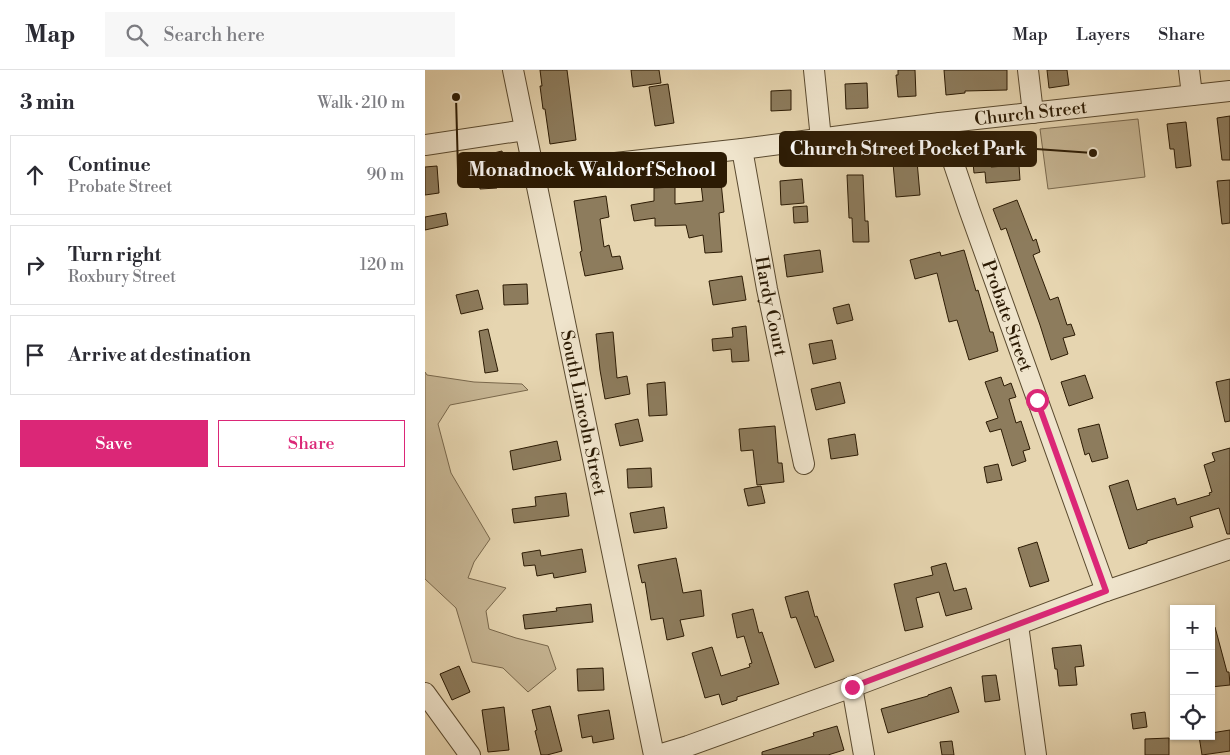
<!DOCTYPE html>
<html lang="en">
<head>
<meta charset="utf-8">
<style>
	body { margin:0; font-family:"Libre Bodoni",serif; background:#f7f7f7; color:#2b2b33 }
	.controls { position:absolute; right:15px; bottom:15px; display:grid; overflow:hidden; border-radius:0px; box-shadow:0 1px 4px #0004 }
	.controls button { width:45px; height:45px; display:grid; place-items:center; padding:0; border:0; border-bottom:1px solid #e1e1e2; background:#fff; color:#2b2b33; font:25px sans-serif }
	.stop { position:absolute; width:15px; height:15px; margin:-11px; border:4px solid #db2777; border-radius:50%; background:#fff }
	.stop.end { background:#db2777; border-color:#fff; box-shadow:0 1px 5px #0008 }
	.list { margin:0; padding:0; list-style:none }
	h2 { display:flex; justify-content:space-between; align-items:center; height:65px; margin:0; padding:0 20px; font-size:21px }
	h2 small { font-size:16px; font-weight:400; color:#7c7c81 }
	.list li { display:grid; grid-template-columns:32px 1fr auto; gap:15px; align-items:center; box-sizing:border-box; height:80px; margin:0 10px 10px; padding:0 10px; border:1px solid #e1e1e2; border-radius:0px }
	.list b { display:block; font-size:19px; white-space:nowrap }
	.list p { margin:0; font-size:16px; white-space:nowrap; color:#7c7c81 }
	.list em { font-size:16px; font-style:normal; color:#7c7c81 }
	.actions { display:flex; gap:10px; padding:15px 20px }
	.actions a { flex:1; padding:11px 0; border:1px solid #db2777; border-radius:0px; text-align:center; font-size:18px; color:#db2777 }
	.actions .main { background:#db2777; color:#fff }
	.icon { flex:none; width:28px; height:28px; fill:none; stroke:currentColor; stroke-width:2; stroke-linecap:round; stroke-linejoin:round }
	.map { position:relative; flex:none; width:805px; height:685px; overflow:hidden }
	header { display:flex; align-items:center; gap:30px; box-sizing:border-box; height:70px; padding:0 25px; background:#fff; border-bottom:1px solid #e1e1e2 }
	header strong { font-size:24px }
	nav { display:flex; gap:28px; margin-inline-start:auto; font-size:18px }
	.search { width:350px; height:45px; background:#f7f7f7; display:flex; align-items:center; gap:12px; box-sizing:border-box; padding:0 18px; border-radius:0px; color:#7c7c81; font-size:19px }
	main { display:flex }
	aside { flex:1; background:#fff }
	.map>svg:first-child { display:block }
	.green { fill:#c6b593; stroke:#79684c }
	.building { fill:#8d7c5d; stroke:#2c1b04 }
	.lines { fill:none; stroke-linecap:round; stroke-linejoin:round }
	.minor-casing { stroke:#5a4a2f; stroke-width:22 }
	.minor { stroke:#efe4cc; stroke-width:20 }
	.route { stroke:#db2777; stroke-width:6 }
	.labels { text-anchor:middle; stroke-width:4.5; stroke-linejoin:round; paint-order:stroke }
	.street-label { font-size:18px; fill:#2c1b04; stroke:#efe4cc }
	.leader { fill:none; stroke:#2c1b04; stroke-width:2 }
	.callout-dot { fill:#2c1b04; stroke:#efe4cc; stroke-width:2 }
	.callout { fill:#2c1b04; stroke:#2c1b04; stroke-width:2 }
	.callout-label { font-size:19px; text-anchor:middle; font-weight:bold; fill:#fff }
</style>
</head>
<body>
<header>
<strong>Map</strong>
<div class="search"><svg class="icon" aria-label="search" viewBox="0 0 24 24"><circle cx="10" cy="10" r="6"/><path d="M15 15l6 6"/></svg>Search here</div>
<nav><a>Map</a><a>Layers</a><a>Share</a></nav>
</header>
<main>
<aside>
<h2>3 min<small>Walk · 210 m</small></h2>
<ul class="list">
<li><svg class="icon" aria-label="ahead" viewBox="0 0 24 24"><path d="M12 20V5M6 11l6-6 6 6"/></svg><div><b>Continue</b><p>Probate Street</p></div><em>90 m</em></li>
<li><svg class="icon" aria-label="right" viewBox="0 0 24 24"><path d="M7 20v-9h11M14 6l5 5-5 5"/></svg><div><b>Turn right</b><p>Roxbury Street</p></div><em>120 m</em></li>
<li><svg class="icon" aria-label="arrive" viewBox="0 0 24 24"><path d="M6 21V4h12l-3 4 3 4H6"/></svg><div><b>Arrive at destination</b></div></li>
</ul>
<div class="actions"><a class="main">Save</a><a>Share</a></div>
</aside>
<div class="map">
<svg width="805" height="685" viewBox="0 0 805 685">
	<rect width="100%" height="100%" fill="#e6d5b0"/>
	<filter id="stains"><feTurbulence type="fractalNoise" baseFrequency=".004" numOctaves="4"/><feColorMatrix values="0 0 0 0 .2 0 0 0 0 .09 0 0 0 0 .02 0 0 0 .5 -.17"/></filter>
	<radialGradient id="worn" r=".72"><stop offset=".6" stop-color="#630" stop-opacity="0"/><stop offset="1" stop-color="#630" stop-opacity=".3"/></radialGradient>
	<g class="green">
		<polygon points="713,49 720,107 623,119 615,59"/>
		<polygon points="0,302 2,305 49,312 97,314 103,320 25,335 13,354 26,403 65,469 49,492 43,508 81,518 61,541 64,559 91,568 123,576 131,599 103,622 78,598 47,592 31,538 0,509"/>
	</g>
	<g class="building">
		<polygon points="115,0 142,0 151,70 125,74 120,39 118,39 115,16 117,16"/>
		<polygon points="206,0 234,0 236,13 208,17"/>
		<polygon points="473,0 490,0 491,26 473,27 471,5 473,5"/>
		<polygon points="519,0 582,0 582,20 540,21 540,23 521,25"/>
		<polygon points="622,0 642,0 644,15 624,18"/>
		<polygon points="442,13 443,38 421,39 420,14"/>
		<polygon points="243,14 249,53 230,56 224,17"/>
		<polygon points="366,20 366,40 346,41 346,21"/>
		<polygon points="805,46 805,90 797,90 792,48"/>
		<polygon points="761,52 766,96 751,98 749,79 745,79 742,54"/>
		<polygon points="77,81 80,93 70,96 72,101 69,102 72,118 55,119 53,106 40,109 36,91"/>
		<polygon points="564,81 566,97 594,95 595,110 561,113 560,102 549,103 547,82"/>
		<polygon points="492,91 495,125 471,127 468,93"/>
		<polygon points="12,96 14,123 0,125 0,97"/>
		<polygon points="422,105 438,105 440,151 443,151 444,172 428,172 427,148 424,148"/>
		<polygon points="377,109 379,133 356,135 355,111"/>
		<polygon points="805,110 805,153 797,154 792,111"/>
		<polygon points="296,112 299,142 294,143 297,182 280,183 278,165 264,168 261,155 230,156 230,148 209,151 206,135 229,131 229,118 250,117 250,134 278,131 276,114"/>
		<polygon points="181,126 184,147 175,149 179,177 184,175 187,187 195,186 198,199 160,206 155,182 157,181 149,131"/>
		<polygon points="592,130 608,171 611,169 615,182 608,185 625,230 633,227 642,255 646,254 650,265 638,268 643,284 626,290 615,255 581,158 576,160 568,139"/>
		<polygon points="382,136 383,152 369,153 368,137"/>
		<polygon points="21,143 23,155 0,160 0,147"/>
		<polygon points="395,180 398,202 362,207 359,185"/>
		<polygon points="539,180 551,221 553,220 565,262 568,262 573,281 544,290 532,250 524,252 512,203 490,209 485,190 515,182 516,186"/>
		<polygon points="317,206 321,230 288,235 284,211"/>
		<polygon points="102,214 103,234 79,235 78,215"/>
		<polygon points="53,220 58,239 36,244 31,225"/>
		<polygon points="424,234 428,250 412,254 408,238"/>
		<polygon points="321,256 324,291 307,292 306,279 288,281 287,269 308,267 307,258"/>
		<polygon points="63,259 73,301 60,303 54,261"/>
		<polygon points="188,262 192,308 202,306 205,324 180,329 175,300 171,264"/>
		<polygon points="407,270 411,289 388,294 384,274"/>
		<polygon points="660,305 668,328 644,336 636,312"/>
		<polygon points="576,307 579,316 586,313 591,327 584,329 591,353 596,351 605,379 598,381 601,391 587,396 576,359 565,362 561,352 573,348 560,312"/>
		<polygon points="805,309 805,351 800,352 791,312"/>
		<polygon points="240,312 242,345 224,346 222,314"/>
		<polygon points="415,312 420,333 391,340 386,319"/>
		<polygon points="213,349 218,371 195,376 190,354"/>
		<polygon points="674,354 683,388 667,392 664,383 660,385 653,359"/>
		<polygon points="350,356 353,393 357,393 359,412 332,415 328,380 316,381 314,359"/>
		<polygon points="430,364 433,385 406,389 403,369"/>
		<polygon points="132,371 136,390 88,400 85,381"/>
		<polygon points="805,378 805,464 802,464 794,438 765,447 768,457 722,471 722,473 704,479 684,416 703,410 712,440 750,428 752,435 785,425 784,423 787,422 779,395 790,391 787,383"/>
		<polygon points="573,394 577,410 562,413 559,397"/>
		<polygon points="226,398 227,417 203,418 202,399"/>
		<polygon points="336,416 340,433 323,436 319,419"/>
		<polygon points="141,423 144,446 89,453 87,439 111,436 110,427"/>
		<polygon points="239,437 242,458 209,463 205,443"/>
		<polygon points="612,472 624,511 605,517 593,478"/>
		<polygon points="157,479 161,502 129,508 128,503 112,506 110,495 99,496 97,483 115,480 116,486"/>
		<polygon points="251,488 258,523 276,520 279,546 255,550 259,566 242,570 238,548 226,550 220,512 217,513 213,495"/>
		<polygon points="521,493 529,521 541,518 547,539 521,546 514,522 491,528 498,557 480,561 469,514 508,505 506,497"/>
		<polygon points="383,521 390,547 392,546 409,591 390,598 371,547 366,548 360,527"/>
		<polygon points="166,534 168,552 100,559 98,545 132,541 131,538"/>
		<polygon points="328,539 334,563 337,562 354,614 312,627 312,630 297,635 294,624 280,628 267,583 287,577 296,606 325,597 324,594 327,593 319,566 312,568 307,544"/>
		<polygon points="786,557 790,557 802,602 804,602 805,615 786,617"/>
		<polygon points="656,575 659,596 650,597 652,615 634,616 632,599 630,599 627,578"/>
		<polygon points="34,596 45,622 27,630 15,604"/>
		<polygon points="178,598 179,620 153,621 152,599"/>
		<polygon points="571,605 575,630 560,632 557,606"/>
		<polygon points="526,617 534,642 463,663 456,639 503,626 503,625"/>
		<polygon points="125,636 137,681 122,685 116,685 110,661 112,660 107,640"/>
		<polygon points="79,637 84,680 63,682 57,640"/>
		<polygon points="184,640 189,669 168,673 167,666 157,668 153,645"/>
		<polygon points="720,642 722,657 708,659 706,644"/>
		<polygon points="412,656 419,680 403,685 337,685 337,682 389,666 388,663"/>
		<polygon points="805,660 805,681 777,685 774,666 786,666 786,663"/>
		<polygon points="744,668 744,685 720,685 720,669"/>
		<polygon points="527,671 529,685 517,685 515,672"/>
	</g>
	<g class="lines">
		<g class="minor-casing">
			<g id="minor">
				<path id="s1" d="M 88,0 L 229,685"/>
				<polyline points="389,0 396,69"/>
				<polyline points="603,0 608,43"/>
				<polyline points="764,0 767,25"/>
				<path id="s2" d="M 515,53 L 544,139 L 681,521"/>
				<polyline points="0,75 100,60"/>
				<path id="s3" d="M 317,79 L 342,219 L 379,394"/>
				<path id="s4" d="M 109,101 L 127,100 L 317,79 L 515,53 L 805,21"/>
				<polyline points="593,555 611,685"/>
				<polyline points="427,617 439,685"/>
				<polyline points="0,623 45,685"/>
				<polyline points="233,685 263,676 427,617 681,521 805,479"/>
			</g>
		</g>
		<use href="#minor" class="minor"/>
	</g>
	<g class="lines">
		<polyline class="route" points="427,617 681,521 612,330"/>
	</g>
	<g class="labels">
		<g class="street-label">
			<text dy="6" stroke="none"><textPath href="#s4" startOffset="500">Church Street</textPath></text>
			<text dy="6" stroke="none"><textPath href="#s3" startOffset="160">Hardy Court</textPath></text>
			<text dy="6" stroke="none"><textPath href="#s2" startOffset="204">Probate Street</textPath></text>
			<text dy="6" stroke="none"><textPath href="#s1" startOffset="350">South Lincoln Street</textPath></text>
		</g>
	</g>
	<path class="leader" d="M668 83L611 79M31 27L33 100"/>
	<g class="callout-dot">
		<circle cx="668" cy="83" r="5"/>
		<circle cx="31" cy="27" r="5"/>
	</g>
	<g class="callout">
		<rect x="355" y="62" width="256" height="34" rx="5"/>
		<rect x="33" y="83" width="268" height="34" rx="5"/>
	</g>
	<g class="callout-label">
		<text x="483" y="85">Church Street Pocket Park</text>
		<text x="167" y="106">Monadnock Waldorf School</text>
	</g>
	<rect width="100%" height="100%" filter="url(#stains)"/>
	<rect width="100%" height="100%" fill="url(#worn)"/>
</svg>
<div class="controls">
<button>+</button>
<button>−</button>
<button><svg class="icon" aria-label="locate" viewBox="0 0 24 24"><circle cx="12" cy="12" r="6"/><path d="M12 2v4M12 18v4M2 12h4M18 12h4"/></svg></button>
</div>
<div class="stop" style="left:612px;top:330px"></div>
<div class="stop end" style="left:427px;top:617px"></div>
</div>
</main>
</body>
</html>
